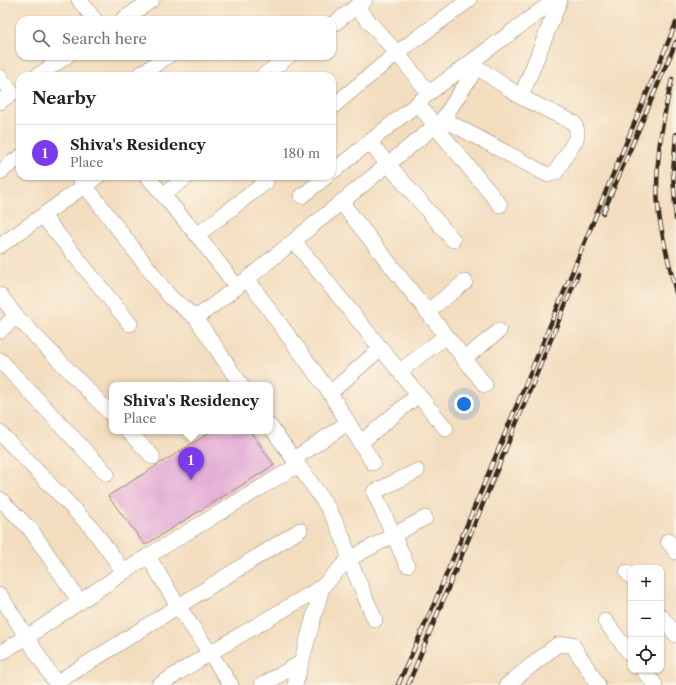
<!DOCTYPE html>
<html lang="en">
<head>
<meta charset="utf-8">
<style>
	body { margin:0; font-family:"Libre Caslon Text",serif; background:#f6f6f6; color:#202124 }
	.controls { position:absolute; right:12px; bottom:12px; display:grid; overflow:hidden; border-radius:8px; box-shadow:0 1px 3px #0004 }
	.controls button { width:36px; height:36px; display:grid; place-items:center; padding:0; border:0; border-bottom:1px solid #e0e0e0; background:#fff; color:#202124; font:20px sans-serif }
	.you { position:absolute; left:464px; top:404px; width:14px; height:14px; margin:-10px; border:3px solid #fff; border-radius:50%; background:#1a73e8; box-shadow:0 0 0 6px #1a73e833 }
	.badge { display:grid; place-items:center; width:26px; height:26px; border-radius:50%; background:#7c3aed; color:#fff; font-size:13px; font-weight:700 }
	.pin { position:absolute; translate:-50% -33px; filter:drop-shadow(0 1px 2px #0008) }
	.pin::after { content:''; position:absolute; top:21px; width:14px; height:12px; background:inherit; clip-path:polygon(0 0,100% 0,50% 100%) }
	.popup { position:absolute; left:109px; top:382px; width:164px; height:52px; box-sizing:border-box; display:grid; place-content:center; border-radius:8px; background:#fff; filter:drop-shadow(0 1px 3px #0005); font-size:13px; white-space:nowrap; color:#757577 }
	.popup b { font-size:15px; color:#202124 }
	.popup::after { content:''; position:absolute; left:50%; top:100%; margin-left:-8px; border:8px solid transparent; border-top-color:#fff }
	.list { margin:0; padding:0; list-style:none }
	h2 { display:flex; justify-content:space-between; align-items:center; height:52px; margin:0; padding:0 16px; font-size:17px }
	h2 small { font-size:13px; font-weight:400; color:#757577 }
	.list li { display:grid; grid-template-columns:26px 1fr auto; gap:12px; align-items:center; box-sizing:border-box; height:56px; padding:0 16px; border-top:1px solid #e0e0e0 }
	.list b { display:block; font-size:15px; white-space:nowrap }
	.list p { margin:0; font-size:13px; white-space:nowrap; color:#757577 }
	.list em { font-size:13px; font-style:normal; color:#757577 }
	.icon { flex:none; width:22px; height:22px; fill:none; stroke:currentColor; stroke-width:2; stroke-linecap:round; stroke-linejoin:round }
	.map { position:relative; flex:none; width:676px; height:685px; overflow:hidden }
	.search { position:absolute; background:#fff; box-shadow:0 1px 3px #0004; left:16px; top:16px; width:320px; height:44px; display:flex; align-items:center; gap:10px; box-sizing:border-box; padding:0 14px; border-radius:12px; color:#757577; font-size:15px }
	.panel { position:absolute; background:#fff; box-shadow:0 1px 3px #0004; left:16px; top:72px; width:320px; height:108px; border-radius:12px }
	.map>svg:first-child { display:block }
	.building { fill:#df9ed3 }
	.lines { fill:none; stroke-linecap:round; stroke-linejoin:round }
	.minor-casing { stroke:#97846e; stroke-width:16 }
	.minor { stroke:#fff; stroke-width:15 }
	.rail-casing { stroke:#3b2a1e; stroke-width:4.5 }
	.rail { stroke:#fcf5e5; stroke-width:3; stroke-dasharray:9; stroke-linecap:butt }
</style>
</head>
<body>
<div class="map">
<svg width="676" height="685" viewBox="0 0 676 685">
	<rect width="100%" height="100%" fill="#fcf5e5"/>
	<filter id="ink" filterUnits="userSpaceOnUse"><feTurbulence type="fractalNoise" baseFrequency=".025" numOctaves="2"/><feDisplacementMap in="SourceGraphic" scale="8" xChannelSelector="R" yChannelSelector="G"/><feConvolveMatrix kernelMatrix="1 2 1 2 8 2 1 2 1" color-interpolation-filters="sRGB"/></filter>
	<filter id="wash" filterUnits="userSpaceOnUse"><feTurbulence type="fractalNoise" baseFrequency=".012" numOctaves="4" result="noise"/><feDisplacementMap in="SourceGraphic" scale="16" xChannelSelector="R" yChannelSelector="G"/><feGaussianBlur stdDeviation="0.9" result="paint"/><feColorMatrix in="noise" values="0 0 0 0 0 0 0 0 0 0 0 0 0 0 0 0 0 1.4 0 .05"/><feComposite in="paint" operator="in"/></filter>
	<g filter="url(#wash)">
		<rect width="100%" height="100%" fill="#f3ddbf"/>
		<g id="blocks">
			<polygon class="building" points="212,431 250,431 274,465 145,545 108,496"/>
		</g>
	</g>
	<g filter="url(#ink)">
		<use href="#blocks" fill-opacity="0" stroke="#97846e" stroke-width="1"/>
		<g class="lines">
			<g class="minor-casing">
				<g id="minor">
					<polyline points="79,0 95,20"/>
					<polyline points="122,20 152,0"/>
					<polyline points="332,25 356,7"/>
					<path d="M 471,63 L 521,97 L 574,123 C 577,129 578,132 576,139 L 556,172 L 548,175 L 443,119 L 435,126 L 500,205"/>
					<polyline points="37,76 67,56"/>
					<polyline points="138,76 168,56"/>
					<polyline points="263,76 289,56"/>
					<polyline points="0,77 12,93 0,102"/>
					<polyline points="429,93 555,0"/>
					<polyline points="521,97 560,0"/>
					<polyline points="332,107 397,53 469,0"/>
					<polyline points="443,119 477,67"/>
					<polyline points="369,142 453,240"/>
					<polyline points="0,172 20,157"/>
					<polyline points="332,172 418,103"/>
					<polyline points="78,176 170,297 196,318 241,385"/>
					<polyline points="147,176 197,235 237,287"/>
					<polyline points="163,195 188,176"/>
					<polyline points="302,196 327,176"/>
					<polyline points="341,202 485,385"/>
					<polyline points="43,216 130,324"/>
					<polyline points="197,235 266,182"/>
					<polyline points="294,241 446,429"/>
					<polyline points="0,246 98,176"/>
					<polyline points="247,279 330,393 347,421 343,426 294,459"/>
					<polyline points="0,295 16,316 0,331"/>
					<polyline points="427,312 465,282"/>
					<polyline points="16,316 112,415"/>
					<polyline points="196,318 237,287 435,126 418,103 429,93 397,53 356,7 365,0"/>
					<polyline points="464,359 499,331"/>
					<polyline points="0,360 107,474"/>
					<polyline points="400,371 446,336"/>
					<polyline points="330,393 381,348"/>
					<polyline points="347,421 373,463"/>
					<polyline points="270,426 298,465 148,556 178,606 210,653 322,587 295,685"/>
					<polyline points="128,431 153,457"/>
					<polyline points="0,433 92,528 124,572"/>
					<polyline points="360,443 418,395"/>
					<path d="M 298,465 C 319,494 342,523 349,559 L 322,587"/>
					<polyline points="0,499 31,530 80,602"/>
					<polyline points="668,541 676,552"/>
					<polyline points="407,565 374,492 417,471"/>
					<polyline points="627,572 631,577"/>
					<polyline points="0,595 57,685"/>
					<polyline points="661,616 676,635"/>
					<polyline points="375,620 349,559 425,518"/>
					<polyline points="605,621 631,655"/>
					<polyline points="0,653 27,637 148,556"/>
					<polyline points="643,670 655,685"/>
					<polyline points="56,683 300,530"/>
					<polyline points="159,685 210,653 231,685"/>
					<polyline points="262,685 302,662"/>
					<polyline points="507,685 557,645 572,644 598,685"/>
				</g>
			</g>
			<use href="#minor" class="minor"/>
			<g class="rail-casing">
				<g id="rail">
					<path d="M 672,79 C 662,122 653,170 659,215 C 663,241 670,267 676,293"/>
					<polyline points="676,134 673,173 676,219"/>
					<polyline points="603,213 676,42"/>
					<polyline points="398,685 434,604 676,23"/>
					<polyline points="408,685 578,274"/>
				</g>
			</g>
			<use href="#rail" class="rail"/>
		</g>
	</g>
</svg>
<div class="controls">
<button>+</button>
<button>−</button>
<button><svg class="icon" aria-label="locate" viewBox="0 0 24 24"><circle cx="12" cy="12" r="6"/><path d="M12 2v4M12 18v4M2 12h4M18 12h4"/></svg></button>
</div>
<div class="you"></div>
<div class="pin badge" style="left:191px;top:480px">1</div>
<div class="popup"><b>Shiva's Residency</b>Place</div>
<div class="search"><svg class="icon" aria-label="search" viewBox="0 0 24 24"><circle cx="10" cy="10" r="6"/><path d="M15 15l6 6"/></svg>Search here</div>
<section class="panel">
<h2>Nearby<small></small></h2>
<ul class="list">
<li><span class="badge">1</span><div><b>Shiva's Residency</b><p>Place</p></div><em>180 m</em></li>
</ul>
</section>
</div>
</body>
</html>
